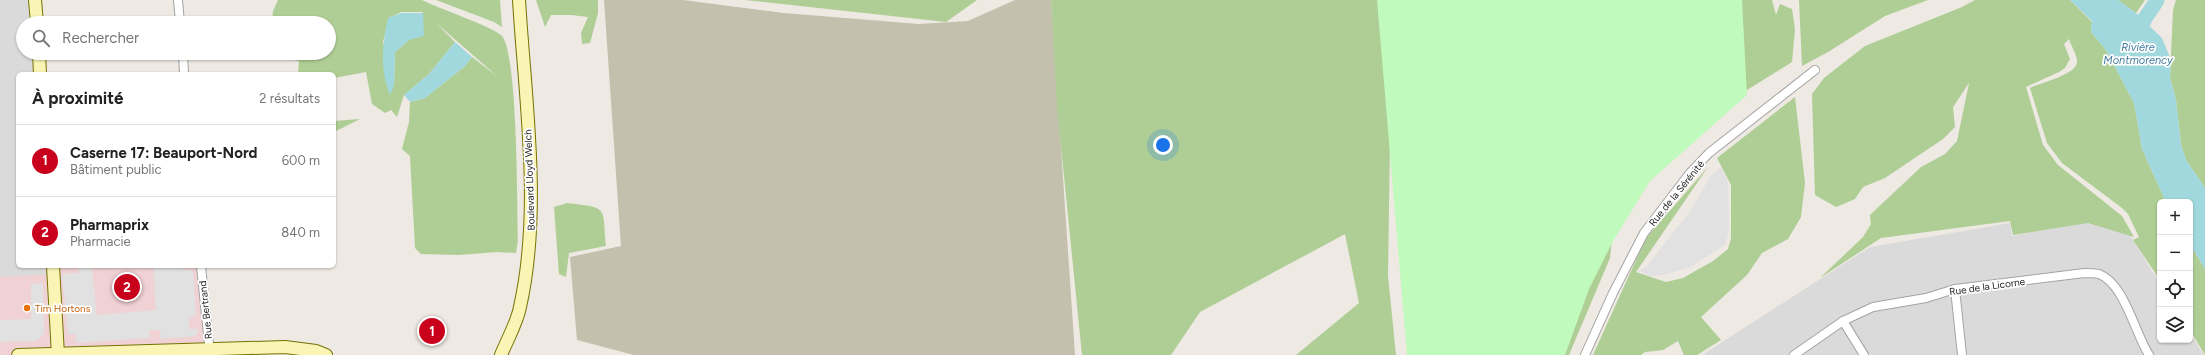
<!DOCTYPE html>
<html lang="fr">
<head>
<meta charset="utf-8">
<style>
	body { margin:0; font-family:Figtree,sans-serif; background:#f2f2f2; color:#222 }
	.controls { position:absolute; right:12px; bottom:12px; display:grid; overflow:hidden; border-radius:6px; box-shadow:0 1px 3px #0004 }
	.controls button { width:36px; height:36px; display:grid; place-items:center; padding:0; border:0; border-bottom:1px solid #e0e0e0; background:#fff; color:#222; font:20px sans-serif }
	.you { position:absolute; left:1163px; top:145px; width:14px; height:14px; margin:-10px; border:3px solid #fff; border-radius:50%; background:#1a73e8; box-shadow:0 0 0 6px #1a73e833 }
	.badge { display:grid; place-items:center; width:26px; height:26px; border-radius:50%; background:#c9001b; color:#fff; font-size:13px; font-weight:700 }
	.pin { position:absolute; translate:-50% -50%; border:2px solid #fff; box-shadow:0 1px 4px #0006 }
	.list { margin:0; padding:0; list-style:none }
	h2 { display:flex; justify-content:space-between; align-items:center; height:52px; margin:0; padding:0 16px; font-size:17px }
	h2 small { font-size:13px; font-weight:400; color:#767676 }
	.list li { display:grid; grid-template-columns:26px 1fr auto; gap:12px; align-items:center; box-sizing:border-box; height:72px; padding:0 16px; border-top:1px solid #e0e0e0 }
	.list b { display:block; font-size:15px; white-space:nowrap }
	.list p { margin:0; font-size:13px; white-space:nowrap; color:#767676 }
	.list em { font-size:13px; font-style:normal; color:#767676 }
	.icon { flex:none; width:22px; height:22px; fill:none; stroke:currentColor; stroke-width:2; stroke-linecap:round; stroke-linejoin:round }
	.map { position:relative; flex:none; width:2205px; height:355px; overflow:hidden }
	.search { position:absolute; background:#fff; box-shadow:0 1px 3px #0004; left:16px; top:16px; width:320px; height:44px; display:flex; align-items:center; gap:10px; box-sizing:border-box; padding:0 14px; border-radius:22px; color:#767676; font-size:15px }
	.panel { position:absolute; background:#fff; box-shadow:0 1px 3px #0004; left:16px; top:72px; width:320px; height:196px; border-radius:6px }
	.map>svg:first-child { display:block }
	.residential { fill:#dbdada }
	.commercial { fill:#f0d1d4 }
	.construction { fill:#c3c0ae }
	.forest { fill:#aece96; fill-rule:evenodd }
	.park { fill:#c1fabd }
	.parking { fill:#e1e1e1 }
	.water { fill:#a1d8dd }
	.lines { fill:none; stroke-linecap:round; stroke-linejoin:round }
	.river { stroke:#a1d8dd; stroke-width:15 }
	.street-casing { stroke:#a4a4a4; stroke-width:10 }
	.secondary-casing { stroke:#757203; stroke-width:14 }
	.street { stroke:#fff; stroke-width:8 }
	.secondary { stroke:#faf5b4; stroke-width:12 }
	.food-dot { fill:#e8710a; stroke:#fff; stroke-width:1.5 }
	.labels { text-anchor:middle; stroke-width:3.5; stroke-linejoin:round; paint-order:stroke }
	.street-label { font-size:10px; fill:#1d1d1d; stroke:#fff }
	.food-label { font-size:10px; fill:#c56008; stroke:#fff; text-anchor:start }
	.water-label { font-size:11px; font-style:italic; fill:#427c9e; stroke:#fff }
</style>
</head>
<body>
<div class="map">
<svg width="2205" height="355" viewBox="0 0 2205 355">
	<rect width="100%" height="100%" fill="#eee9e2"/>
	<g class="residential">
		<polygon points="0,0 29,0 31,23 23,23 23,53 33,53 35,74 18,74 18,266 50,266 51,275 0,277"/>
		<polygon points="2088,222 2130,235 2160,284 2160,340 2190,340 2190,333 2204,355 1702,355 1870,247 2010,223 2012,236"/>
	</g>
	<polygon class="commercial" points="53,266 201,266 210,355 0,355 0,277 53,274"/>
	<polygon class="construction" points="604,0 683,0 784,13 919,24 968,21 1015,0 1051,0 1075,355 634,355 577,340 570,257 621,246"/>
	<g class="forest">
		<path d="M 278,0 L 422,0 C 437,8 494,27 502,36 C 518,56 517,206 518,240 L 516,253 L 497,252 L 459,255 L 421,254 L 415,248 L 410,156 L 402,149 L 409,122 L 410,102 L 425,98 L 464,67 L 472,57 L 498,77 L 435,22 L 455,42 L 429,74 L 404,95 L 397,117 L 391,110 L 385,113 L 372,104 L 366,72 L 334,78 L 334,74 L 298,74 L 299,61 L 284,58 L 279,53 L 329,53 L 329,23 L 272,23 L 273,11 ZM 401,12 L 423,12 L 409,40 L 395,52 L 394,86 L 383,42 L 389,18 Z"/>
		<polygon points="436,0 500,0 502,27 494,22"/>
		<polygon points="536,0 598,0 598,13 590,43 582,44 581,33 588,17 571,15 551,15 545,27"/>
		<polygon points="745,0 977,0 946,22"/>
		<polygon points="1051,0 1392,0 1388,276 1396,355 1296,355 1359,303 1345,234 1200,312 1171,355 1082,355 1057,107"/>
		<polygon points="1685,0 1772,0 1776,15 1780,4 1792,9 1795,29 1792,62 1739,95"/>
		<polygon points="1799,0 1928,0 1885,16 1828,52 1802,66"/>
		<path d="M 1975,0 L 2070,0 L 2092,22 L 2091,32 L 2106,50 L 2134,103 L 2142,149 L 2166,202 L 2160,202 L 2160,280 L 2133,240 L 2139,237 L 2128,214 L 2122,208 L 2062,163 L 2047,143 L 2030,88 C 2040,83 2075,75 2077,63 C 2078,56 2071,46 2069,39 L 2064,44 L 2070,59 L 2065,68 L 2059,72 L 2026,87 L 2043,145 L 2058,165 L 2122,216 L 2134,237 L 2088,223 L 2013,235 L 2010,221 L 1881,238 L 1820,278 L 1863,237 L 1871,224 L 1870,215 L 1921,167 L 1945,154 L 1957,141 L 1969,83 L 1953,107 L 1955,127 L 1943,139 L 1885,178 L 1863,187 L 1855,199 L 1836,207 L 1815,195 L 1812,94 L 1824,78 L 1865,46 L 1962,7 Z"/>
		<polygon points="2118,0 2145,0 2136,13"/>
		<polygon points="2176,0 2205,0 2205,188 2186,160 2181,145 2176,100 2170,78 2173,10"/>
		<polygon points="1795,97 1805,183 1801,217 1788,239 1762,253 1747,275 1701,317 1721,340 1697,355 1684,355 1678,341 1663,350 1645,352 1641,355 1593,355 1646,238 1708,167 1636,272 1666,282 1683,278 1713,261 1728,249 1731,238 1731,185 1717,158"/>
		<polygon points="360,119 334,132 334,121"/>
		<polygon points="1616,201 1610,258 1569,355 1552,355"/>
		<path d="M 567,203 C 610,208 602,206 606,246 L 569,253 L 566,277 L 559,274 L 554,207 Z"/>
		<polygon points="2190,244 2205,269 2205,355 2190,330"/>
	</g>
	<polygon class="park" points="1377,0 1742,0 1747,95 1650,181 1613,241 1589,289 1565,355 1407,355"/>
	<g class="parking">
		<polygon points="1721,167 1728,182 1729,227 1726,244 1691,267 1663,275 1649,276 1639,271 1648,265 1691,210 1710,177"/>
		<polygon points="153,266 167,266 193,271 196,316 189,317 189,329 198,329 196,336 161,339 160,330 149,330 150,338 76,343 75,334 68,335 62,274 79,273 79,267 92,268 97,315 156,310"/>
		<polygon points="43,283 44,333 37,341 0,342 0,320 31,319 31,284"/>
	</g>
	<g class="water">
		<polygon points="2070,0 2118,0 2136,13 2162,38 2171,60 2170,78 2176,100 2181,145 2186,160 2205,188 2205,269 2190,244 2190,202 2166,202 2142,149 2134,103 2106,50 2091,32 2092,21"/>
		<path d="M 401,13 L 423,13 L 424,36 L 409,40 L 395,52 L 394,86 L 390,95 C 380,69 382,46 388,18 Z"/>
		<polygon points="455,42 472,57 464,67 425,98 410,102 404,95 429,74"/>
	</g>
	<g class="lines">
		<path class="river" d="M 2143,40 C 2139,18 2148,17 2157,0"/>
		<g class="street-casing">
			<g id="street">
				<polyline points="178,0 180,23"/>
				<polyline points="183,53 184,74"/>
				<polyline points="201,266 210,354"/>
				<polyline points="1955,289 1962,355"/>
				<polyline points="1843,321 1864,355"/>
				<polyline points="1585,355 1613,293 1644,233 1690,173 1709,153 1815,70"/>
				<path d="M 1794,355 L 1843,321 L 1873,307 L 1926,298 L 1955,289 L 2084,273 C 2088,273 2095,273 2099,274 C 2124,283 2135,333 2149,355"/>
			</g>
		</g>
		<g class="secondary-casing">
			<g id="secondary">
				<polyline points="35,0 37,23"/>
				<polyline points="39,53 40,74"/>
				<polyline points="53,266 58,355"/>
				<polyline points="18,355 285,347 316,351 326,355"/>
				<path d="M 501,355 C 507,340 517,323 520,307 C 542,209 525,100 519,0"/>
			</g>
		</g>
		<use href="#street" class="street"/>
		<use href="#secondary" class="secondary"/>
	</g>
	<circle class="food-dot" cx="27" cy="308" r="4"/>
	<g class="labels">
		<g class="street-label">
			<text transform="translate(529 180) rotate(-92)" y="4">Boulevard Lloyd Welch</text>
			<text transform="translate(1676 193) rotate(-51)" y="4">Rue de la Sérénité</text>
			<text transform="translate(1987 286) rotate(-8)" y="4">Rue de la Licorne</text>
			<text transform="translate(205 310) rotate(-96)" y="4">Rue Bertrand</text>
		</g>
		<g class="food-label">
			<text x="35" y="312">Tim Hortons</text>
		</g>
		<g class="water-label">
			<text x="2138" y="51">Rivière<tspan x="2138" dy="13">Montmorency</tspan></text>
		</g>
	</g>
</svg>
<div class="controls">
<button>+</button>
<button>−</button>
<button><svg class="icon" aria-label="locate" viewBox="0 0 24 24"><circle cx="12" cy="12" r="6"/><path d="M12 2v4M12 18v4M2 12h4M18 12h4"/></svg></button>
<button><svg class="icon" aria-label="layers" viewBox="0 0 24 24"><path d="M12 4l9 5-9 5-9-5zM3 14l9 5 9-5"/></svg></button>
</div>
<div class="you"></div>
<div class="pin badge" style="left:432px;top:331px">1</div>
<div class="pin badge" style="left:127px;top:287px">2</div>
<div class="search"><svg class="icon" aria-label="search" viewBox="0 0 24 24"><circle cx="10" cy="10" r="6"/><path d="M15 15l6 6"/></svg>Rechercher</div>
<section class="panel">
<h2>À proximité<small>2 résultats</small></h2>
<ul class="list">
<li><span class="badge">1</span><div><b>Caserne 17: Beauport-Nord</b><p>Bâtiment public</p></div><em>600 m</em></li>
<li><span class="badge">2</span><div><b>Pharmaprix</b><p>Pharmacie</p></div><em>840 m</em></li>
</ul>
</section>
</div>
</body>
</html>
